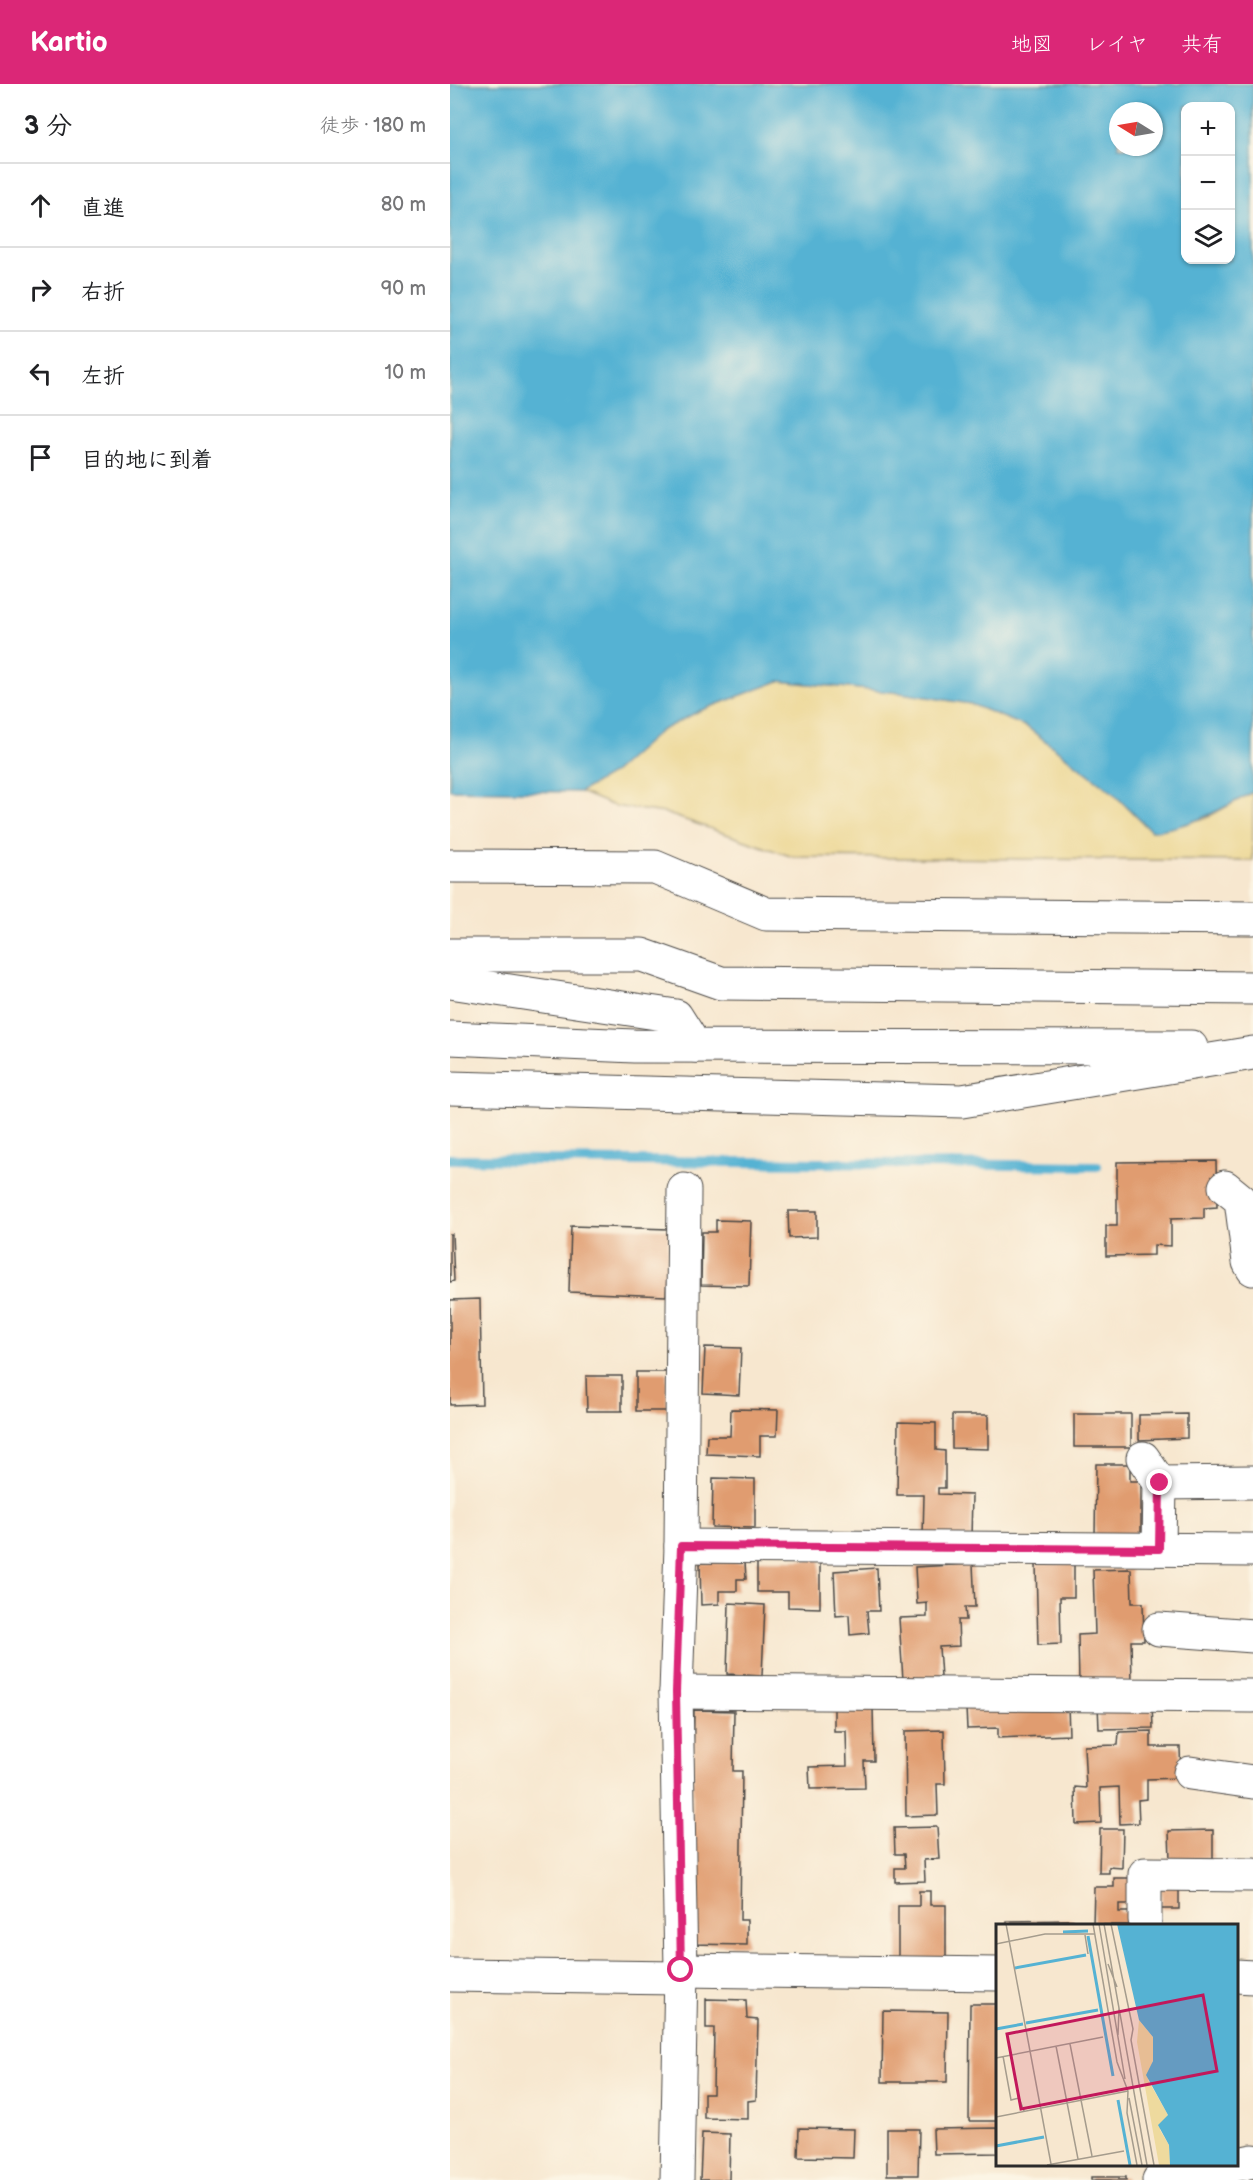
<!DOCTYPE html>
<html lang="ja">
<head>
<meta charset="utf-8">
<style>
	body { margin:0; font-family:"Balsamiq Sans","Klee One",sans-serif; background:#f6f6f6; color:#202124 }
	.controls { position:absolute; right:18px; top:18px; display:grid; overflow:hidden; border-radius:12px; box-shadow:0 2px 4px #0004 }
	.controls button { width:54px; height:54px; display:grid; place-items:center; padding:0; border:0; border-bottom:2px solid #e0e0e0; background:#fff; color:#202124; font:30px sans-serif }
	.compass { position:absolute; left:659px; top:18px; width:54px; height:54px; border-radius:50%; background:#fff; box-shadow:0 2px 4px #0004; rotate:281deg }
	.stop { position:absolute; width:18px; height:18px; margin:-14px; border:4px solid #db2777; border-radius:50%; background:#fff }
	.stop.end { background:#db2777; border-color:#fff; box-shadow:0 2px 6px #0008 }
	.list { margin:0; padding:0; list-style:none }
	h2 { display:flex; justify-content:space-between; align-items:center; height:78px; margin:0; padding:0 24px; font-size:26px }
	h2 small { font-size:20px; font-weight:400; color:#757577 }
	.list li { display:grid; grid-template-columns:39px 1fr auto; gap:18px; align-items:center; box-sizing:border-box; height:84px; padding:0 24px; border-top:2px solid #e0e0e0 }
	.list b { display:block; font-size:22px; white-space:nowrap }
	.list em { font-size:20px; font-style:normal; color:#757577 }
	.icon { flex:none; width:33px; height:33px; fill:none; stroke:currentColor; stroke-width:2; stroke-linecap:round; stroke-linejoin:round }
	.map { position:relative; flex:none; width:803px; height:2096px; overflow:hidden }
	header { display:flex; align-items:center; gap:36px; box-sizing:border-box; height:84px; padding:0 30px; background:#db2777; color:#fff }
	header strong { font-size:28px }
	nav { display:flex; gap:33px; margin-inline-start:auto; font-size:21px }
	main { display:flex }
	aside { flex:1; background:#fff }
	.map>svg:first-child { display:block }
	.sand { fill:#eeda9e; stroke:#8c8264; stroke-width:1.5 }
	.water { fill:#55b2d3; stroke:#406e7f; stroke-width:1.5; fill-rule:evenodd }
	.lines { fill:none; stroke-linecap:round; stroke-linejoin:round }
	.stream { stroke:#55b2d3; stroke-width:10 }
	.building { fill:#e09c6f }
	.minor-casing { stroke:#4a4744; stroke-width:35 }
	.minor { stroke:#fff; stroke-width:33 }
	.route { stroke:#db2777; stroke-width:8 }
	.inset-river { fill:none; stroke:#55b2d3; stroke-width:3 }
	.inset-road { fill:none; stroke:#a59c8d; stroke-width:1.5 }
	.view { fill:#c2185b; fill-opacity:0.15; stroke:#c2185b; stroke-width:3 }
	.inset-edge { fill:none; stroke:#2b2b2b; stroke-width:3 }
</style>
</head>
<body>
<header>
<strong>Kartio</strong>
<nav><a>地図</a><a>レイヤ</a><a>共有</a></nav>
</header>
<main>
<aside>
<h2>3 分<small>徒歩 · 180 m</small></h2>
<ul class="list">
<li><svg class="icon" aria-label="ahead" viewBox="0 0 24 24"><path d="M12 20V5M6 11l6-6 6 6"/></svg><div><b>直進</b></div><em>80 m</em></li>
<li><svg class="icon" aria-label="right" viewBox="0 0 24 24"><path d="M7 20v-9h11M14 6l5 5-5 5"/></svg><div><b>右折</b></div><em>90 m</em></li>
<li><svg class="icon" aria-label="left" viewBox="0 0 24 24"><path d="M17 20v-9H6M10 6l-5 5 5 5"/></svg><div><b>左折</b></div><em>10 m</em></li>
<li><svg class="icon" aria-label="arrive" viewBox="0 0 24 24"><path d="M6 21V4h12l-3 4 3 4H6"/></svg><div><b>目的地に到着</b></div></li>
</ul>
</aside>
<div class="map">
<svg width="803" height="2096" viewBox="0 0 803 2096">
	<rect width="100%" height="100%" fill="#fcf5e5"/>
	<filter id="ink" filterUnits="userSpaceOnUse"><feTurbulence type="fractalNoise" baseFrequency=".0167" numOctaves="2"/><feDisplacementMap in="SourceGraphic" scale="12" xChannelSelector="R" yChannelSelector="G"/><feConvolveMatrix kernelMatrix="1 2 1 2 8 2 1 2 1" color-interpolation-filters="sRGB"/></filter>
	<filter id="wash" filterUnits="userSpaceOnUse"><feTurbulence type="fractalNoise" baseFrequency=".008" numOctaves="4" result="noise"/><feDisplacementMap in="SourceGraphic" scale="24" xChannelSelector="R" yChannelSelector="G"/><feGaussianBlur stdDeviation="1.35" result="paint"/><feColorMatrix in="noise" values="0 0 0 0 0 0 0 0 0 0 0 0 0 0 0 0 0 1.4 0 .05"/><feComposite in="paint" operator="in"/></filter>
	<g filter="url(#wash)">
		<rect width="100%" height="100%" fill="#f7e7cf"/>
		<polygon class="sand" points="329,597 451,609 521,620 577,643 661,707 701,747 756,734 803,708 803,777 343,773 215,729 164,722 130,708 163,689 210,647 249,627"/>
		<path class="water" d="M 0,0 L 803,0 L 803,708 C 768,727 741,743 701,747 L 661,707 L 577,643 L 521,620 L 451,609 L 329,597 L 249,627 L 210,647 L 163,689 L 130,708 L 0,706 ZM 736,22 L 780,22 L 780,176 L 736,176 ZM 668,27 L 704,27 L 704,63 L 668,63 Z"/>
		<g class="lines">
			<polyline class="stream" points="0,1075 647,1082"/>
		</g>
		<g id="blocks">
			<g class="building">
				<polygon points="766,1077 767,1123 754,1124 754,1134 721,1135 721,1162 704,1161 704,1171 656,1172 656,1142 667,1142 667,1078"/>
				<polygon points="338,1127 367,1127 367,1153 339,1154"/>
				<polygon points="266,1136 301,1137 299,1202 251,1201 252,1148 266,1148"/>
				<polygon points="121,1142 219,1145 216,1212 119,1208"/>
				<polygon points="0,1150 2,1150 4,1197 0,1198"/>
				<polygon points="30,1215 32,1320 0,1321 0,1216"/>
				<polygon points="255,1263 291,1264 289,1311 253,1309"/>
				<rect x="186" y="1288" width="31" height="39"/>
				<polygon points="136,1292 172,1292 172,1327 137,1327"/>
				<polygon points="281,1325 328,1326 327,1352 310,1352 310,1372 256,1370 257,1352 280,1352"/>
				<rect x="624" y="1330" width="57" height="33"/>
				<polygon points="737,1330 737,1354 689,1356 689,1331"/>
				<polygon points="502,1331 538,1331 538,1365 502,1364"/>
				<polygon points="448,1338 486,1339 486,1366 495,1367 495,1404 488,1404 488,1410 522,1411 521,1454 473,1453 474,1411 447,1411"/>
				<polygon points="646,1380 680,1380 680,1397 691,1397 691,1452 645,1452"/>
				<polygon points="263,1394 305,1395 305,1444 262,1443"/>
				<polygon points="307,1476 370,1476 370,1524 338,1523 338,1508 307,1508"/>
				<polygon points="295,1478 296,1495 287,1495 287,1507 269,1507 269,1520 251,1521 250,1479"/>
				<polygon points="624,1479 624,1513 610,1513 611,1560 588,1561 586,1480"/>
				<polygon points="523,1480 525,1523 515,1523 516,1536 508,1536 509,1562 489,1563 491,1593 453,1596 449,1534 477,1533 477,1519 467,1520 465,1483"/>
				<polygon points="427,1484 429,1527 417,1527 419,1549 400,1551 399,1531 386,1532 384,1487"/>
				<polygon points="681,1485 682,1519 693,1519 694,1557 681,1557 682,1598 629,1599 628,1551 645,1550 643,1486"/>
				<polygon points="279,1519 315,1521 312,1592 277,1590"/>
				<polygon points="702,1619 703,1644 649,1645 648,1621"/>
				<polygon points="618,1621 619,1651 548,1654 548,1644 517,1645 516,1624"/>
				<polygon points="423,1622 424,1677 414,1677 415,1704 360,1705 359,1683 397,1682 396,1647 384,1647 384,1623"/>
				<polygon points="244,1626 284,1627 283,1687 292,1687 290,1836 297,1836 297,1861 240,1860"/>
				<polygon points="494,1646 495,1700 487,1700 488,1731 456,1732 455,1647"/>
				<polygon points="701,1647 701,1663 730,1663 731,1694 697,1695 697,1715 688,1716 689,1739 670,1740 669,1703 650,1704 651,1739 626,1740 625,1703 636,1704 634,1662 668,1661 669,1648"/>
				<polygon points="487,1743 489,1775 474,1776 475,1797 445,1798 445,1784 455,1784 454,1770 445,1770 444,1744"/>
				<polygon points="650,1745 673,1745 672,1784 659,1783 659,1789 649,1789"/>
				<polygon points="763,1746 763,1774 720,1776 719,1747"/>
				<polygon points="664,1794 686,1794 686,1820 669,1820 669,1828 686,1828 686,1841 643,1841 644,1803 664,1803"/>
				<rect x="711" y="1799" width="18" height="26"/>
				<polygon points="469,1807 480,1807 480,1821 496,1821 496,1879 448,1880 448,1822 469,1822"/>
				<polygon points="623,1836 623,1841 557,1841 557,1837"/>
				<polygon points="256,1915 296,1916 297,1935 308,1936 306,2016 298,2017 298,2035 254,2034 254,2010 263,2010 264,1944 256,1944"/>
				<polygon points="520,1920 548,1920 548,2037 519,2037"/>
				<polygon points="433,1927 498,1928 497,1998 432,1998"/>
				<polygon points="349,2044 404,2045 403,2074 348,2073"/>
				<polygon points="548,2044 548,2069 484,2070 483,2045"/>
				<polygon points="437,2045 469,2045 468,2091 437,2091"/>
				<polygon points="252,2049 280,2050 279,2096 250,2096"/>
				<rect x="641" y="2093" width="35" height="3"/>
			</g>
		</g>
	</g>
	<g filter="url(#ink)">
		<use href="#blocks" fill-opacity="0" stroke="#4a4744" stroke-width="1.5"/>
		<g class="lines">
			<g class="minor-casing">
				<g id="minor">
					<polyline points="0,782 205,783 316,830 803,834"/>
					<polyline points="0,871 192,871 271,899 803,904"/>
					<polyline points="0,898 226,932 245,962"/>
					<polyline points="0,954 184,962 741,963"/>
					<polyline points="0,1004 512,1017 803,969"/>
					<polyline points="775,1103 791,1116 799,1178 803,1185"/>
					<polyline points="693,1374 710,1399 803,1398"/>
					<polyline points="231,1462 803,1466"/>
					<polyline points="709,1465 710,1399"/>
					<polyline points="709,1545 803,1552"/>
					<polyline points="226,1608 803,1612"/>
					<polyline points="740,1689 803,1698"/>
					<polyline points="695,1836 695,1790 803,1791"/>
					<polyline points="231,1886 548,1890"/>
					<polyline points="0,1891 230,1894"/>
					<polyline points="786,1892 803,1893"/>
					<polyline points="227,2096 231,1886 226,1608 231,1462 234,1106"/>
					<polyline points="709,2096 803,2077"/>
				</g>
			</g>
			<use href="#minor" class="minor"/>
		</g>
	</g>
	<g class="lines" filter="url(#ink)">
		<polyline class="route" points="231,1886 226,1608 231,1462 709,1465 710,1399"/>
	</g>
	<g transform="translate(546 1840)">
		<rect width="242" height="242" fill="#f7e7cf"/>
		<path d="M 143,96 L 157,113 L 158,132 L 152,156 L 172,191 L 164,206 L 173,221 L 174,241 L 163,241 L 141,118 Z" fill="#eeda9e"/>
		<path d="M 121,0 L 241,0 L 241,241 L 174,241 L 173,221 L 162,201 L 172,191 L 150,151 L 157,137 L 157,113 L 143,96 Z" fill="#55b2d3"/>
		<path class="inset-river" d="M 67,8 L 92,7M 92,12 L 117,152M 19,44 L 90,31M 30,99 L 102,86M 0,105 L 27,100M 122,176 L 134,241M 0,222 L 48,213"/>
		<path class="inset-road" d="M 10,0 L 34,127M 97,0 L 121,138 L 132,167 L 131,189 L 141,241M 103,0 L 129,155M 108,0 L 151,241M 115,0 L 137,105 L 135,116 L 158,241M 89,11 L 92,30M 0,20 L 49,10 L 99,10M 112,40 L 121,63M 122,111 L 123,84M 74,120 L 96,232M 60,122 L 82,235M 34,127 L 55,240M 7,132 L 15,176 L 23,174 L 28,187M 0,134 L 107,113M 133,174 L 146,241M 0,193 L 132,167M 51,241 L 128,227"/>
		<path class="view" d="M 207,71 L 221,147 L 25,185 L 11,110 Z"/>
		<rect width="242" height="242" class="inset-edge"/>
	</g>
</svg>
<div class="controls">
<button>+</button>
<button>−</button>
<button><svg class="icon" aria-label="layers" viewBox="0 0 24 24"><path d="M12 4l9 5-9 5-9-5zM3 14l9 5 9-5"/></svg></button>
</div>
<svg class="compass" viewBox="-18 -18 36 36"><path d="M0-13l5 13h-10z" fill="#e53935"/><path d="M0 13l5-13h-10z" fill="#757577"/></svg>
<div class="stop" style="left:231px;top:1886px"></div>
<div class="stop end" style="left:710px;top:1399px"></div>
</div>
</main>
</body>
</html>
